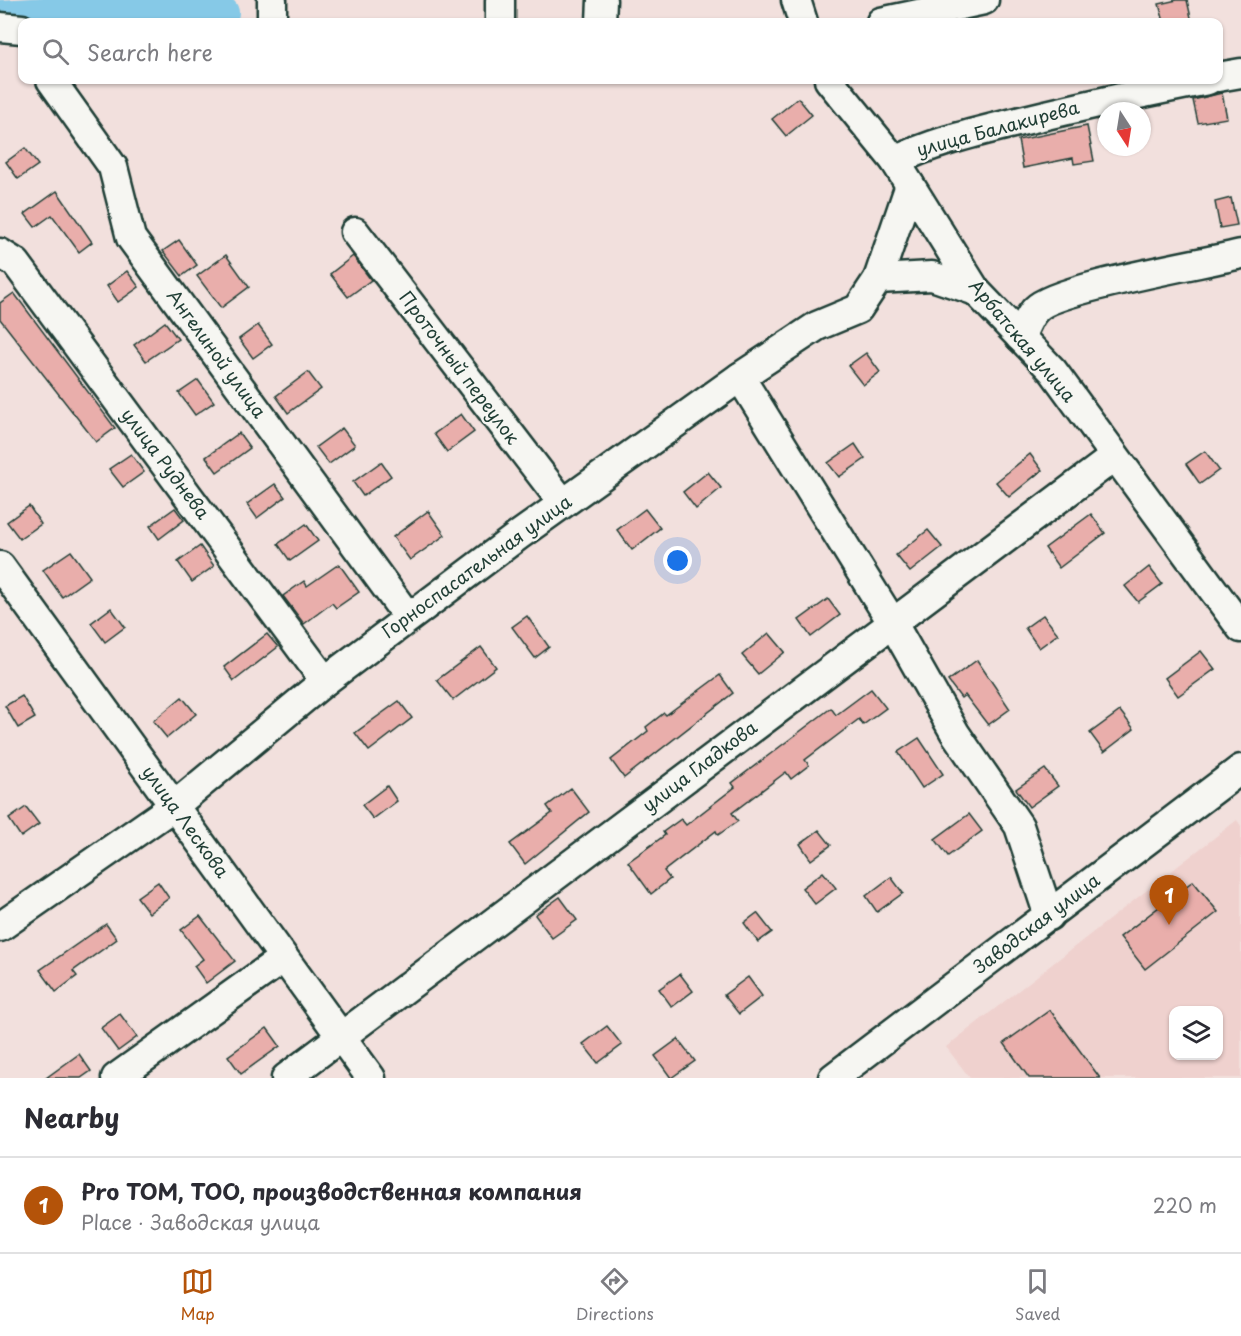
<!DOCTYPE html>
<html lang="en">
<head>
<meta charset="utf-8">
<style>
	body { margin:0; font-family:"Playpen Sans",sans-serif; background:#f2f2f3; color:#2b2b33 }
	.controls { position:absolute; right:18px; bottom:18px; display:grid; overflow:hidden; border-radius:12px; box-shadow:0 2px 4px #0004 }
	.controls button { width:54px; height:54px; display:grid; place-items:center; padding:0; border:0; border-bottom:2px solid #e1e1e2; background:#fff; color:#2b2b33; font:30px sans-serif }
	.compass { position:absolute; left:1097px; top:102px; width:54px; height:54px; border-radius:50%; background:#fff; box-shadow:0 2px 4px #0004; rotate:168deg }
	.you { position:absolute; left:678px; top:561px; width:21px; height:21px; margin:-15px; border:4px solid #fff; border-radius:50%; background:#1a73e8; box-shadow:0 0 0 9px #1a73e833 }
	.badge { display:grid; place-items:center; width:39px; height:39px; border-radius:50%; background:#b45309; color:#fff; font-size:20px; font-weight:700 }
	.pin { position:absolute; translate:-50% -50px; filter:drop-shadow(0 2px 3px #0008) }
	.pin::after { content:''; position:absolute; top:32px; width:21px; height:18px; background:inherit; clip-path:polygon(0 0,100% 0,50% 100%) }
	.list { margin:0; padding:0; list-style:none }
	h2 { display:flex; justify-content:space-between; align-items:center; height:78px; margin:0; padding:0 24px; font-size:26px }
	h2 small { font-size:20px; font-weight:400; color:#7c7c81 }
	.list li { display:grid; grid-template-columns:39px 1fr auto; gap:18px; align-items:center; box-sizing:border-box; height:96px; padding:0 24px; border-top:2px solid #e1e1e2 }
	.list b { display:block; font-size:22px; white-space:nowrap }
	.list p { margin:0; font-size:20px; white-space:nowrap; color:#7c7c81 }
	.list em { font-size:20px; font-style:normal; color:#7c7c81 }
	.icon { flex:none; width:33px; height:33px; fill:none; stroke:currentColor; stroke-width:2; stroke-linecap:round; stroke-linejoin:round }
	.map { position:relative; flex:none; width:1241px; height:1078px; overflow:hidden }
	.search { position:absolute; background:#fff; box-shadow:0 2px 4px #0004; left:18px; right:18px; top:18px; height:66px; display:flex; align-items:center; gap:15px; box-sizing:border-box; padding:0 21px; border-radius:12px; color:#7c7c81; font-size:22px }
	.sheet { height:174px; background:#fff }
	nav { display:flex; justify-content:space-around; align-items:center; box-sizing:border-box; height:84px; border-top:2px solid #e1e1e2; background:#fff; font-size:16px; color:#7c7c81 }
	nav a { display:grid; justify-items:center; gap:3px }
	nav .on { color:#b45309 }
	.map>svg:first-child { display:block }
	.built { fill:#efd1ce; fill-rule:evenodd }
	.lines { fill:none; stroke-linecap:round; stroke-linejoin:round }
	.river { stroke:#86c9e7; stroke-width:34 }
	.building { fill:#e9aeab; stroke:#1f3d34; stroke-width:1.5 }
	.minor-casing { stroke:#1f3d34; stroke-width:33 }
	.minor { stroke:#f6f6f2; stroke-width:28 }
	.labels { text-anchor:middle; stroke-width:4.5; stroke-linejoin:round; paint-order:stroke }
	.street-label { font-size:18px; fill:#1f3d34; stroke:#f6f6f2 }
</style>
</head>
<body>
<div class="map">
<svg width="1241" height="1078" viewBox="0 0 1241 1078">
	<rect width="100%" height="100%" fill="#f2e0dd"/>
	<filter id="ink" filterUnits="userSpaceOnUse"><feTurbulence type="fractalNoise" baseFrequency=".0167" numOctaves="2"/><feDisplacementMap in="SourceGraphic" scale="12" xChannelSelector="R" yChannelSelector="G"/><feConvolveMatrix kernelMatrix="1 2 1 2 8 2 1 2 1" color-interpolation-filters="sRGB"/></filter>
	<g filter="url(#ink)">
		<path class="built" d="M 1237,820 L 1241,826 L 1241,1078 L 970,1078 L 946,1047 ZM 1174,1010 L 1218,1010 L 1218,1056 L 1174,1056 Z"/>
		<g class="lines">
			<polyline class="river" points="0,17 79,12 222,13"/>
		</g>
		<g class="building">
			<polygon points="1177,0 1187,0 1192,22 1164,22 1159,4"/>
			<polygon points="1222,93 1227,118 1198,123 1193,100"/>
			<polygon points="798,98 812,115 786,136 772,119"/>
			<polygon points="1087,126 1094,161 1074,164 1073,158 1023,168 1018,140"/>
			<polygon points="25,148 38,165 18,179 6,162"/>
			<polygon points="57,191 92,242 79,252 52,215 35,227 25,214"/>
			<polygon points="1231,198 1237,225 1220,228 1215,202"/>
			<polygon points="179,240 197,265 182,276 163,251"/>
			<polygon points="226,255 249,287 221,308 197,276"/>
			<polygon points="353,256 371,280 348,297 330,274"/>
			<polygon points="127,271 139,287 118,302 107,286"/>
			<polygon points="14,293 115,428 96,442 0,319 0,303"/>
			<polygon points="165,322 178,339 146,361 134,345"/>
			<polygon points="258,325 272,344 253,358 239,339"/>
			<polygon points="866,353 880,372 863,385 848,366"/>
			<polygon points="308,372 321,389 288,413 276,396"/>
			<polygon points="198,380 214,402 195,415 179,393"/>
			<polygon points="461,414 474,432 447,452 434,434"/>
			<polygon points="342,428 355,445 329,464 316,447"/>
			<polygon points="239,433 250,448 217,472 206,457"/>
			<polygon points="855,444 865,459 839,477 828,463"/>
			<polygon points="1205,451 1219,470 1200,484 1186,464"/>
			<polygon points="131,454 144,472 123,487 109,469"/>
			<polygon points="1030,454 1042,470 1009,497 996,482"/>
			<polygon points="381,462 391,476 363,496 353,482"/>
			<polygon points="708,472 721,488 696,509 683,492"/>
			<polygon points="275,484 285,497 257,518 247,504"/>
			<polygon points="29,506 41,524 20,539 7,522"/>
			<polygon points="175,508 184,520 159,539 150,526"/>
			<polygon points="645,509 660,528 632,550 617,530"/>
			<polygon points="428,511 445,535 410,560 393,537"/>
			<polygon points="1091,514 1105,533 1059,568 1045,548"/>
			<polygon points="306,524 318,541 290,561 278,544"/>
			<polygon points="928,530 942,547 910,572 896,555"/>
			<polygon points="200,546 214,566 192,582 178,562"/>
			<polygon points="71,551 90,577 62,597 43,570"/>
			<polygon points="339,564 359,592 336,608 332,603 304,624 283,596 304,581 307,586"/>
			<polygon points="1149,567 1162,584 1138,602 1125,586"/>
			<polygon points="828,599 840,615 811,637 799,620"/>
			<polygon points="111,608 125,627 105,642 91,623"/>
			<polygon points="1043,615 1058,634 1039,648 1025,628"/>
			<polygon points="527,616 549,647 535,658 512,627"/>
			<polygon points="769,633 785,652 758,674 742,655"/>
			<polygon points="267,634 278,647 234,681 224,667"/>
			<polygon points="481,647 496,667 453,700 437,680"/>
			<polygon points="1201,651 1215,669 1178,696 1165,678"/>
			<polygon points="977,660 1010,709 988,725 965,695 961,698 948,681"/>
			<polygon points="720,675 733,693 624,778 611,760 648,731 646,727 664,713 666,715"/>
			<polygon points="871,689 886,708 863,725 859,719 805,760 809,765 791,779 786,772 732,813 738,821 718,835 716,831 664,871 670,879 651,894 628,862 665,835 663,832 681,819 686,825 735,787 732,783 831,708 836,715"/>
			<polygon points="22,696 35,718 18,728 5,706"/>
			<polygon points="182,697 196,714 167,738 153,721"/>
			<polygon points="399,701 412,718 369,751 355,733"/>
			<polygon points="1120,711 1134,729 1104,752 1090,733"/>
			<polygon points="919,738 943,774 922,788 898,752"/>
			<polygon points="1045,769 1058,786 1029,807 1016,789"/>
			<polygon points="387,786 397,801 373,819 362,805"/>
			<polygon points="571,788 589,812 525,864 510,844 552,813 547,806"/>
			<polygon points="26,807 39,824 21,837 9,819"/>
			<polygon points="969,814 982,831 948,856 935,839"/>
			<polygon points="819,830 831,845 811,860 800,844"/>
			<polygon points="823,872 836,888 815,904 802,888"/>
			<polygon points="891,877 903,893 877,912 866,896"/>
			<polygon points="1193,881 1218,912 1145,969 1120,937"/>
			<polygon points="158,882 169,898 149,913 137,897"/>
			<polygon points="560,897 577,920 552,938 535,915"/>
			<polygon points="757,913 772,932 758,942 744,923"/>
			<polygon points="200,916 235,961 206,983 194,966 203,959 181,930"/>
			<polygon points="106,924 117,939 73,971 77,976 56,992 40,970"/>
			<polygon points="680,974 693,991 672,1007 659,989"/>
			<polygon points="748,977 762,996 739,1014 724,995"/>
			<polygon points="1050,1010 1100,1078 1029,1078 1004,1043"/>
			<polygon points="120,1014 137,1037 118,1051 101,1028"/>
			<polygon points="607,1026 622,1045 598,1063 583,1044"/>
			<polygon points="267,1028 280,1046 241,1074 228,1056"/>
			<polygon points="678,1039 695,1061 671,1078 655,1056"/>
			<polygon points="79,1054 91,1071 81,1078 46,1078"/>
		</g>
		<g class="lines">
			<g class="minor-casing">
				<g id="minor">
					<polyline points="796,0 803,22"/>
					<polyline points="272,22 272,0"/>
					<polyline points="500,22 500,0"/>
					<polyline points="601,22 602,0"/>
					<polyline points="881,22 984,0"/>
					<polyline points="0,27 22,29"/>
					<polyline points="1218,77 1241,73"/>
					<polyline points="51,80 113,167 131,238 408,617"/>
					<polyline points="829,80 895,161 976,291 1053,371 1241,628"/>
					<path d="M 895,161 C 935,141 978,132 1021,121 C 1083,106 1145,92 1208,80"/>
					<polyline points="355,232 563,503"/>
					<polyline points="0,253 16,263 325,681"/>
					<polyline points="878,279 910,185"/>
					<path d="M 1020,337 C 1025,328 1029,315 1036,309 C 1055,288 1205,263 1241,254"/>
					<polyline points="740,377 892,622 955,733 1019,826 1049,916"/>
					<polyline points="0,566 371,1078"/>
					<polyline points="0,927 174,806 325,681 519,535 740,377 817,326 858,309 878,279 932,276 976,291"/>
					<polyline points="116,1078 282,959"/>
					<polyline points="286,1078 1114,457"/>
					<polyline points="833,1078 1241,769"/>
				</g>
			</g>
			<use href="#minor" class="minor"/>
		</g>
	</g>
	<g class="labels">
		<g class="street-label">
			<text transform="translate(998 129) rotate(-15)" y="6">улица Балакирева</text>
			<text transform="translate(1022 341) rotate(50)" y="6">Арбатская улица</text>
			<text transform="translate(216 354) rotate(54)" y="6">Ангелиной улица</text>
			<text transform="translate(459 368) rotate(53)" y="6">Проточный переулок</text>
			<text transform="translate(165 464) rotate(53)" y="6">улица Руднева</text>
			<text transform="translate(477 567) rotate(-36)" y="6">Горноспасательная улица</text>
			<text transform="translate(700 767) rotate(-37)" y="6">улица Гладкова</text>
			<text transform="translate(185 822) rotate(54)" y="6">улица Лескова</text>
			<text transform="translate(1037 924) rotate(-37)" y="6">Заводская улица</text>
		</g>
	</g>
</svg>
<div class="controls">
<button><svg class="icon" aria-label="layers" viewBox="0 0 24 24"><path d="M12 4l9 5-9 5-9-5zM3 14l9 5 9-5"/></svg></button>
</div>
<svg class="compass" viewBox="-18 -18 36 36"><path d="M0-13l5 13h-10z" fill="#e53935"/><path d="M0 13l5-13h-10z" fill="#7c7c81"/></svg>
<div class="you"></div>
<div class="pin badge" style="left:1169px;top:925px">1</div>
<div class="search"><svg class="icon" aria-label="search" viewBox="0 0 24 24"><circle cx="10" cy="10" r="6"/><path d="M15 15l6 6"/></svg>Search here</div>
</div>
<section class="sheet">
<h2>Nearby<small></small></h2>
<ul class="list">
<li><span class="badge">1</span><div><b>Pro TOM, ТОО, производственная компания</b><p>Place · Заводская улица</p></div><em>220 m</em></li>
</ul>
</section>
<nav>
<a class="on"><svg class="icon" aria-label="map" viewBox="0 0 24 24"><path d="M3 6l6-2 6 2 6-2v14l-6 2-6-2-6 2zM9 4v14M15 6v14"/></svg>Map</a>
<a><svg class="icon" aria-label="directions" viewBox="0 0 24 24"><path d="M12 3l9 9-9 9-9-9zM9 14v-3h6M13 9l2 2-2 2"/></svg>Directions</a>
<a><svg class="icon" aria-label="saved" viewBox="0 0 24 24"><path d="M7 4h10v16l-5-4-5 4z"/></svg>Saved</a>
</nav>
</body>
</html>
